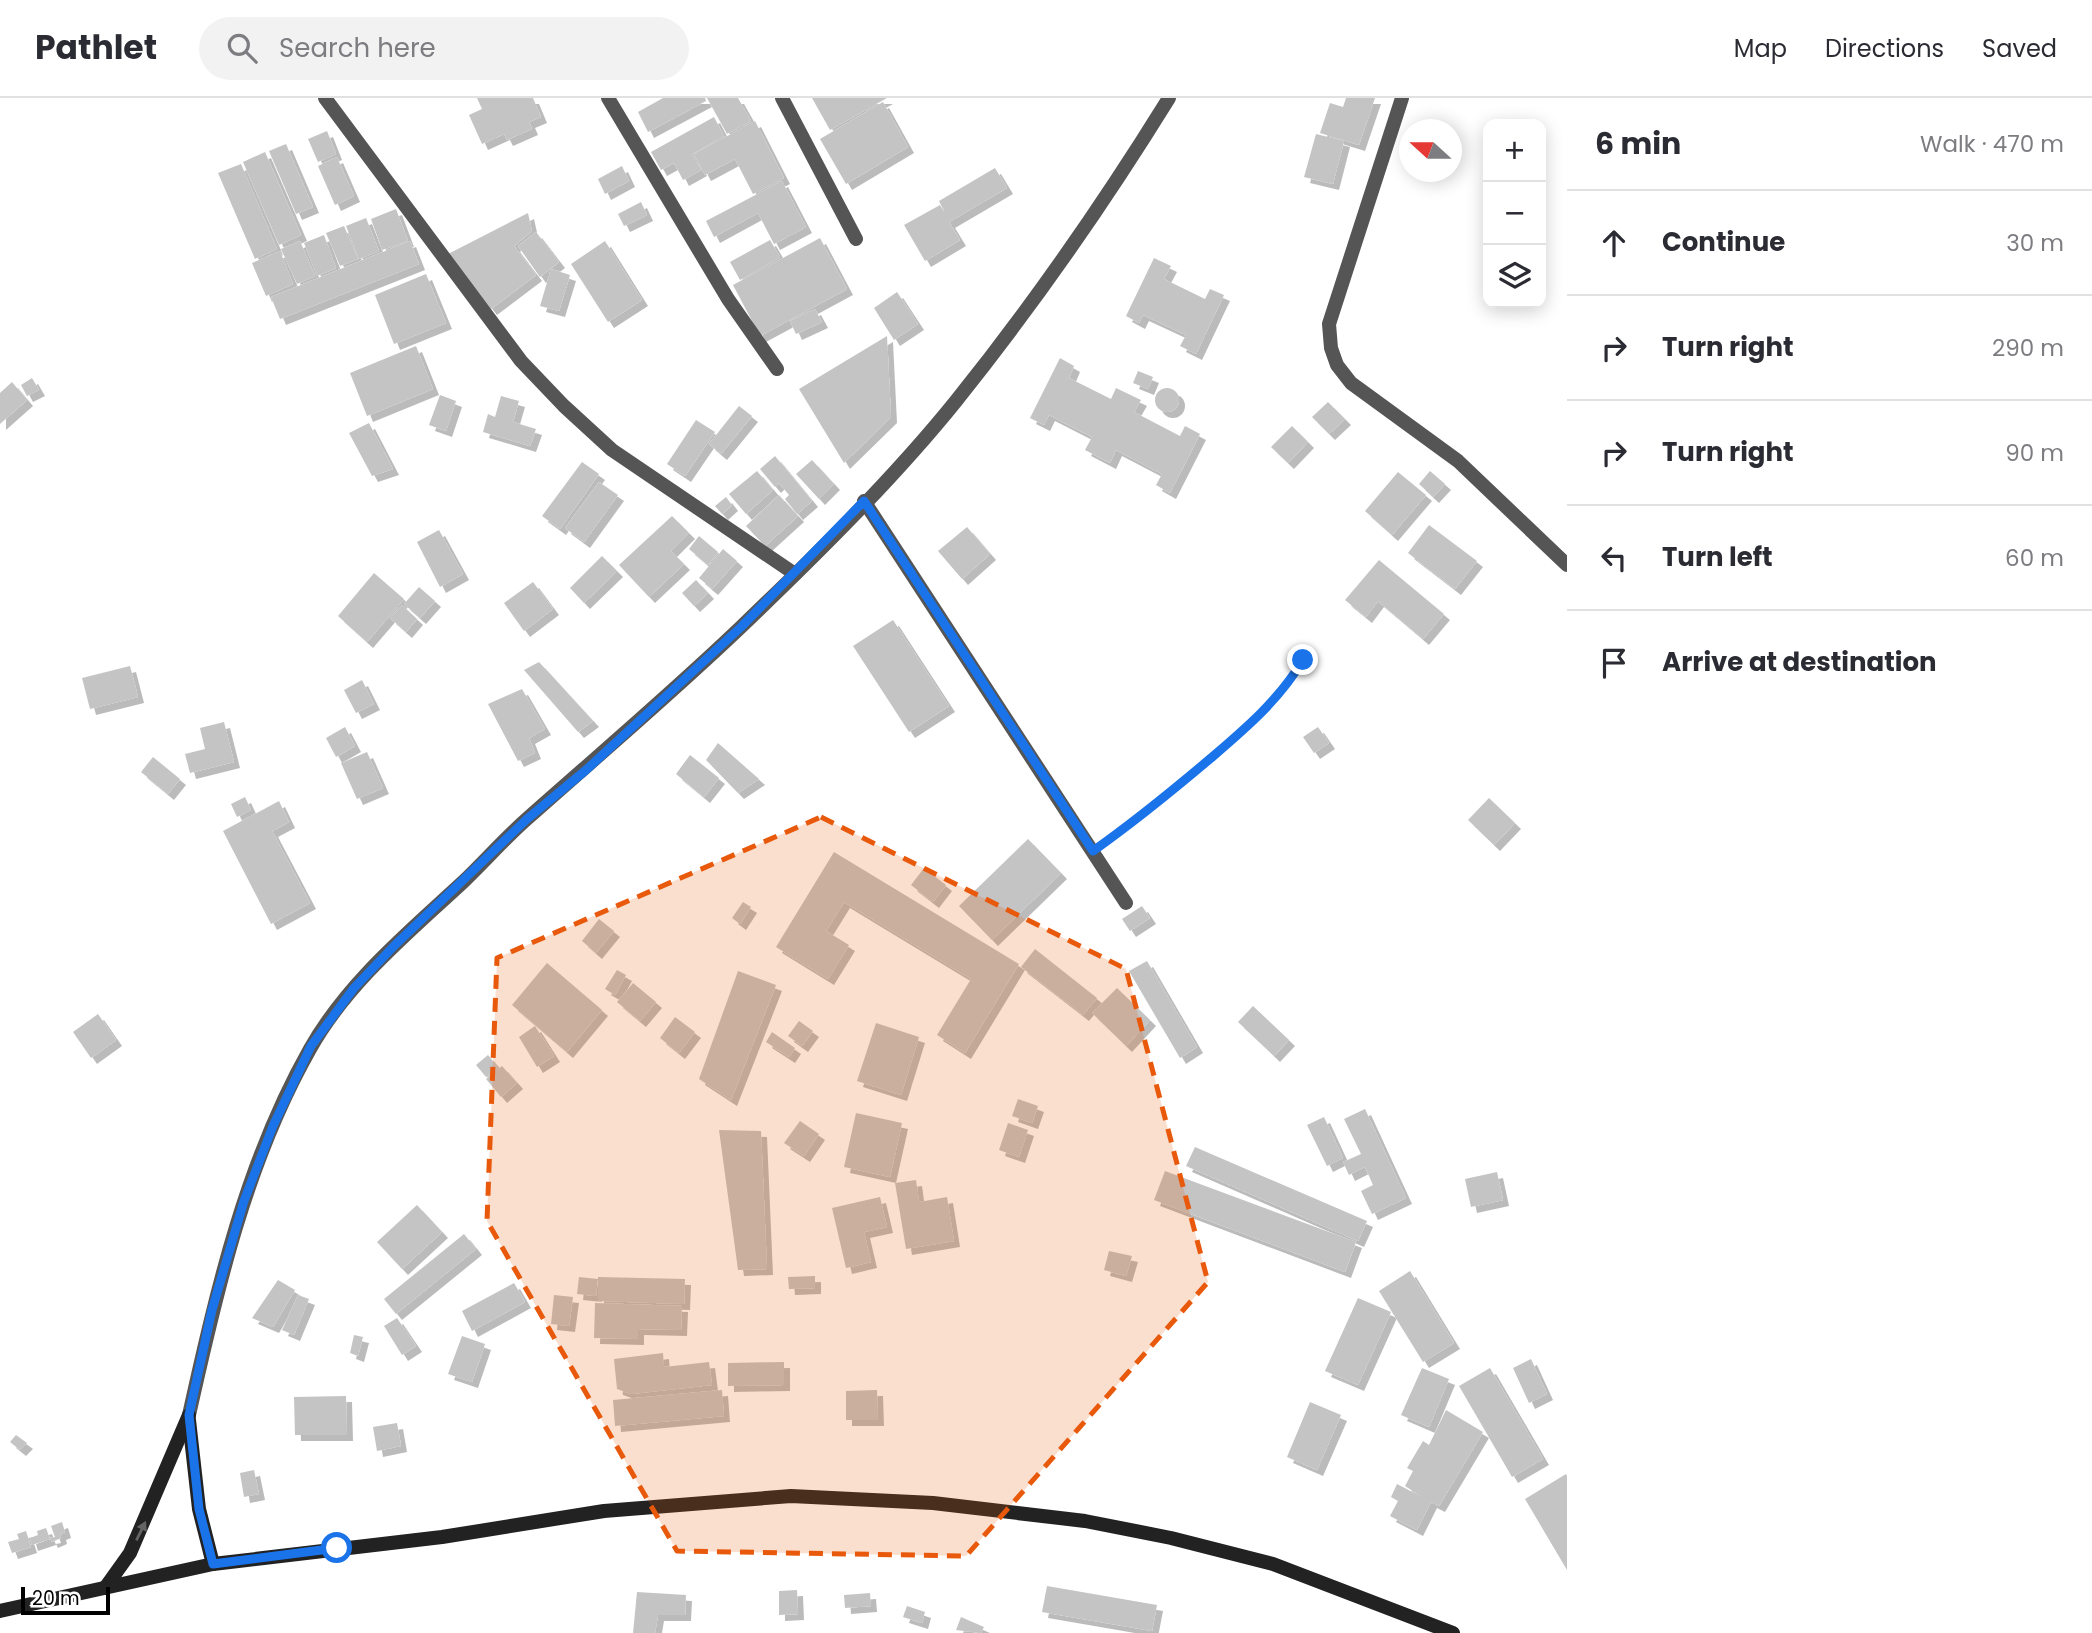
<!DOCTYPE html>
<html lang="en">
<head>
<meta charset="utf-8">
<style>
	body { margin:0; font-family:Poppins,sans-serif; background:#f2f2f3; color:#2b2b33 }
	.controls { position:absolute; right:21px; top:21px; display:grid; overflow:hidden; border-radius:14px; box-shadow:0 4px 18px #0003 }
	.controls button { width:63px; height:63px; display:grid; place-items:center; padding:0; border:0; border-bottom:2px solid #e1e1e2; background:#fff; color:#2b2b33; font:35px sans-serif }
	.compass { position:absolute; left:1399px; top:21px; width:63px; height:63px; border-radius:50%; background:#fff; box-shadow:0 4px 18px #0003; rotate:291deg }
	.scale { position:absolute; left:21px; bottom:18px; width:89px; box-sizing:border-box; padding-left:7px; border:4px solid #000; border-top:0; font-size:19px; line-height:24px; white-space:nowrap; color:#000; -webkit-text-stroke:5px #fff; paint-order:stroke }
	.stop { position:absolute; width:21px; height:21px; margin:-16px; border:5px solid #1a73e8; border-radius:50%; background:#fff }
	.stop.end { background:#1a73e8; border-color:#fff; box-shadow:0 2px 7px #0008 }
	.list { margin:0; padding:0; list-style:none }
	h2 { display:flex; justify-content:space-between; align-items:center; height:91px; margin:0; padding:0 28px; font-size:30px }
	h2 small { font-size:23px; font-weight:400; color:#7c7c81 }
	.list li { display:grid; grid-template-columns:46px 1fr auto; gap:21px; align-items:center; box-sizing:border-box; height:105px; padding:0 28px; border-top:2px solid #e1e1e2 }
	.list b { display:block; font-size:26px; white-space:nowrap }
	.list em { font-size:23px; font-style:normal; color:#7c7c81 }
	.icon { flex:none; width:38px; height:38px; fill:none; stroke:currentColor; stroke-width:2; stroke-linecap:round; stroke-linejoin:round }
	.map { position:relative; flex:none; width:1567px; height:1535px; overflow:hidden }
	header { display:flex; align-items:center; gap:42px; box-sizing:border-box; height:98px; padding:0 35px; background:#fff; border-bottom:2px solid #e1e1e2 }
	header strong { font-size:33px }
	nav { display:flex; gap:38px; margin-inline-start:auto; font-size:24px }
	.search { width:490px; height:63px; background:#f2f2f3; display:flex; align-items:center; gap:18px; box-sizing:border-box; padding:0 24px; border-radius:38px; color:#7c7c81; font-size:26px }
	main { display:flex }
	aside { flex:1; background:#fff }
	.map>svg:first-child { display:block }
	.building { fill:#c4c4c4; filter:url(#shadow) }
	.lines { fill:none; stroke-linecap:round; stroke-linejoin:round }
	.path { stroke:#777; stroke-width:4.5; stroke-dasharray:2 3.5; stroke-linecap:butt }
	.street { stroke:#555; stroke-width:14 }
	.secondary { stroke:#222; stroke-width:14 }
	.oneway { fill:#646464 }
	.route { stroke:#1a73e8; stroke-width:9 }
	.marked { fill:#e8590c; fill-opacity:0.2; stroke:#e8590c; stroke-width:5; stroke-dasharray:14 9; stroke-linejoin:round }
</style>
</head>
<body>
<header>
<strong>Pathlet</strong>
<div class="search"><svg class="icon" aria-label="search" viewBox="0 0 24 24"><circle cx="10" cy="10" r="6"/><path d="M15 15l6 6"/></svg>Search here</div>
<nav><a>Map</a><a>Directions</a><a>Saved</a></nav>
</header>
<main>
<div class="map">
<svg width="1567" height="1535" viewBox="0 0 1567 1535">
	<defs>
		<filter id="shadow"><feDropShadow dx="6" dy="6" stdDeviation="0" flood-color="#0004"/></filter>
	</defs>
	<rect width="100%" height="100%" fill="#fff"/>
	<g class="building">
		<polygon points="477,0 533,0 541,19 529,24 532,31 507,42 504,36 482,46 469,17 482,11"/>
		<polygon points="663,0 705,0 706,3 648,34 638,14"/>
		<polygon points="707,0 738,0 751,23 727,36"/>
		<polygon points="812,0 887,0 830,32"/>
		<polygon points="1346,0 1375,0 1359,47 1320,35 1330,5 1343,9"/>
		<polygon points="883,4 908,49 846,86 820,41"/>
		<polygon points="714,19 724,38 692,56 701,72 683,82 674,65 661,72 651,54"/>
		<polygon points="755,23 784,80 753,96 735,61 705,77 694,56"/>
		<polygon points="327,33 336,56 318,64 308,41"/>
		<polygon points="1316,36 1344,43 1333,86 1304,79"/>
		<polygon points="286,46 313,109 296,116 269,53"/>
		<polygon points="265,54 301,137 279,147 243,64"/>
		<polygon points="337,59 354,98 335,107 318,68"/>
		<polygon points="241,66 277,151 255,161 218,75"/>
		<polygon points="622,68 629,83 605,96 598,81"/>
		<polygon points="995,70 1007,90 949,124 960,142 925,163 904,127 940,107 945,115 939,103"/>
		<polygon points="782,83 806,129 774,146 758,115 714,139 706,123"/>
		<polygon points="641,104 647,117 624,128 618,116"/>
		<polygon points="396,111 408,143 382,152 371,121"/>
		<polygon points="528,115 532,133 514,148 536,177 491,211 448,156"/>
		<polygon points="366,120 379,153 359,161 346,128"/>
		<polygon points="344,128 358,161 340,168 326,135"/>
		<polygon points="536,134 559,164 540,179 518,148"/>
		<polygon points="324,137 336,170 317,178 304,145"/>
		<polygon points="820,140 847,191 760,238 733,187"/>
		<polygon points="770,142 780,159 740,182 730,164"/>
		<polygon points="300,143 315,178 297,186 281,151"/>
		<polygon points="410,143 419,166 280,221 271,199"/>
		<polygon points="605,143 642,202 608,224 571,166"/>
		<polygon points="280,153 293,186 266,198 252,165"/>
		<polygon points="1154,160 1171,168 1164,181 1205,201 1210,191 1224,197 1196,256 1180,248 1186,237 1143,217 1139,225 1126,218"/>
		<polygon points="551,171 570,177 559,213 540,208"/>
		<polygon points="426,176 446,225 394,246 375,197"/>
		<polygon points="897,194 918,226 894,242 874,210"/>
		<polygon points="815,211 822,224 796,236 790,223"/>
		<polygon points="887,238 891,319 844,365 799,291"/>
		<polygon points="416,248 433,291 367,318 350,275"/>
		<polygon points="1060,260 1074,268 1069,280 1111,301 1116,290 1141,302 1134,314 1180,338 1185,328 1200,336 1170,395 1156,387 1162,376 1116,352 1110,365 1085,352 1092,339 1049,317 1044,327 1030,320"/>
		<polygon points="1138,273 1153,279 1148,291 1133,285"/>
		<polygon points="32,280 39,292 27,298 21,287"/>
		<polygon points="12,284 27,302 0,326 0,295"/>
		<circle cx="1167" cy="302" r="12"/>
		<polygon points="440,297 456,303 446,333 429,327"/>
		<polygon points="501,298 519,303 513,324 536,331 530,348 483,334 488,316 495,319"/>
		<polygon points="1328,304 1345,321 1329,336 1312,319"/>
		<polygon points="739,308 752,318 721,356 709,346"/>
		<polygon points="696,322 715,334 685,378 667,366"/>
		<polygon points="369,325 393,371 372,378 349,335"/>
		<polygon points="1292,328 1308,344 1288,365 1271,349"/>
		<polygon points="775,358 812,403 797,416 785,401 789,397 779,385 775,389 760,371"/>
		<polygon points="812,362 834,386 819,401 796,376"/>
		<polygon points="582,364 599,376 560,431 542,418"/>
		<polygon points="757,373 773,392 746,416 729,396"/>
		<polygon points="1430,373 1445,386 1433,399 1419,386"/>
		<polygon points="1398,374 1426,397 1392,437 1365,413"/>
		<polygon points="599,384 618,397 584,444 565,430"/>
		<polygon points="779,397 798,418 765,448 746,428"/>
		<polygon points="726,399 732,407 722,416 715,408"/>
		<polygon points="672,418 689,435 671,453 684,466 649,499 619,467"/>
		<polygon points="1429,427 1477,463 1455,491 1408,455"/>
		<polygon points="967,429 990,456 962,481 938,453"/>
		<polygon points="439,432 463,476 440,489 417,444"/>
		<polygon points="699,438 718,454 708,467 689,451"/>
		<polygon points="723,451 737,463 712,491 699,480"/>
		<polygon points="602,458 617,473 584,505 570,490"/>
		<polygon points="1379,462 1444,516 1423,541 1378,503 1366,519 1345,502"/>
		<polygon points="374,475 404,501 367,544 338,518"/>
		<polygon points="696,482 708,495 694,508 682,495"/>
		<polygon points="533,484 553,511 524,533 504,505"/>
		<polygon points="419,489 435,503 420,520 404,506"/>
		<polygon points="402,507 417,521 406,534 390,520"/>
		<polygon points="893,522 949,608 909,634 853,548"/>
		<polygon points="539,564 593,623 578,634 524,572"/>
		<polygon points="130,568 138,599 90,611 82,580"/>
		<polygon points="362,582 374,606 356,615 344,592"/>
		<polygon points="522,591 545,631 529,640 535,655 518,663 488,606"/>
		<polygon points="224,624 234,664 190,675 185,656 205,651 200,630"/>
		<polygon points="345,629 355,648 336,659 326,640"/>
		<polygon points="1318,629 1329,645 1314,655 1303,639"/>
		<polygon points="718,645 759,681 738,695 706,662"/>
		<polygon points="367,654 383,690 357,701 341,665"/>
		<polygon points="690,657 719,680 704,699 676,676"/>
		<polygon points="153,659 180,681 168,696 141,674"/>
		<polygon points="245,699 251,712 237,719 231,706"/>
		<polygon points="1489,700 1515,725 1494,747 1468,722"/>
		<polygon points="279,703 289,724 272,733 310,805 271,826 223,733"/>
		<polygon points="1028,741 1061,775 992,842 959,808"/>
		<polygon points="834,754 1019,866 965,955 937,937 971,881 844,804 826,833 849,847 828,881 776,849"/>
		<polygon points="924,770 946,787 933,804 911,787"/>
		<polygon points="743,804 751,809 740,826 732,820"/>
		<polygon points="1142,808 1150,820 1130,833 1122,821"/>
		<polygon points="599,821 614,833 596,855 582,843"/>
		<polygon points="1035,851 1097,900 1083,917 1021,869"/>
		<polygon points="1147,863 1197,949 1180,960 1129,873"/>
		<polygon points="547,865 602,912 567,954 512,907"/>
		<polygon points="617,872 626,877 615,897 605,891"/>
		<polygon points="738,873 776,887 731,1002 699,981"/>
		<polygon points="633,885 656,904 640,923 617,904"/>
		<polygon points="1117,890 1150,922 1126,948 1092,915"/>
		<polygon points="1253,908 1289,942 1274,958 1238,924"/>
		<polygon points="98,916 116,942 91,960 73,934"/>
		<polygon points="675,919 695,934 679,955 660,940"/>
		<polygon points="799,923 813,933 802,948 788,938"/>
		<polygon points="876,925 919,939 901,997 857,983"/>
		<polygon points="535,928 554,958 537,969 519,939"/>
		<polygon points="772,934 795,950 789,959 766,944"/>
		<polygon points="488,957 498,969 486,979 476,967"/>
		<polygon points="502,968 517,985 501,999 486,981"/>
		<polygon points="1018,1001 1038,1008 1032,1025 1012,1018"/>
		<polygon points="1365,1011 1406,1100 1372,1116 1361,1093 1373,1087 1365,1069 1349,1077 1343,1064 1361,1056 1344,1021"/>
		<polygon points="856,1015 902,1025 890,1079 844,1069"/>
		<polygon points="1324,1019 1343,1060 1327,1068 1307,1027"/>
		<polygon points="800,1023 819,1036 804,1058 784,1045"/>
		<polygon points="1008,1025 1028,1032 1019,1059 999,1052"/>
		<polygon points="719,1032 761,1033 767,1171 738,1172"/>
		<polygon points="1195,1049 1367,1123 1358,1143 1186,1068"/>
		<polygon points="1165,1073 1356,1144 1345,1174 1154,1102"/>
		<polygon points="1497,1074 1503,1102 1471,1109 1465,1081"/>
		<polygon points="916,1082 919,1104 947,1099 954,1143 906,1151 895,1085"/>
		<polygon points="880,1099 887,1129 864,1134 871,1164 846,1170 832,1110"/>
		<polygon points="417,1107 442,1134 402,1171 377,1144"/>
		<polygon points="464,1136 476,1151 396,1216 384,1201"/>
		<polygon points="1109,1153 1132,1158 1126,1178 1104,1172"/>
		<polygon points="1410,1173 1454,1245 1423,1264 1379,1193"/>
		<polygon points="815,1178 815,1190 789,1191 788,1179"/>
		<polygon points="579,1179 598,1181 596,1198 577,1196"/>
		<polygon points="598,1179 685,1181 684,1206 598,1203"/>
		<polygon points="278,1182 295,1192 273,1229 252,1220"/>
		<polygon points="514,1185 525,1204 472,1233 462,1213"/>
		<polygon points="298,1197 309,1201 294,1237 282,1232"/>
		<polygon points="554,1197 573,1199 569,1228 551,1226"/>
		<polygon points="1358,1200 1391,1214 1358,1287 1325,1273"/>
		<polygon points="595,1205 682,1208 681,1232 638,1231 638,1241 594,1240"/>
		<polygon points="397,1220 416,1248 402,1257 384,1228"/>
		<polygon points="354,1237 363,1239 358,1258 350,1255"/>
		<polygon points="462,1238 485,1246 472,1284 448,1276"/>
		<polygon points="663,1255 664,1269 709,1264 712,1287 631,1296 617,1291 614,1261"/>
		<polygon points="1531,1261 1547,1296 1529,1305 1513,1270"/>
		<polygon points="784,1264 784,1287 728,1288 728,1265"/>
		<polygon points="1422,1270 1449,1281 1429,1329 1401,1317"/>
		<polygon points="1490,1270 1543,1361 1512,1379 1459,1288"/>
		<polygon points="722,1292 724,1318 615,1328 613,1302"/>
		<polygon points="877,1292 878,1322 846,1322 846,1293"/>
		<polygon points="346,1298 347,1337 295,1337 294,1299"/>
		<polygon points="1310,1304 1341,1317 1317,1372 1287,1359"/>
		<polygon points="1446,1312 1483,1334 1439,1408 1431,1404 1417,1432 1390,1418 1398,1403 1391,1399 1397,1386 1422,1399 1405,1388 1413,1373 1407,1370 1423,1343 1429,1347"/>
		<polygon points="397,1325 401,1348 377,1353 373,1329"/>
		<polygon points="16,1337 27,1345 20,1352 10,1344"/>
		<polygon points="254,1372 259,1396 244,1399 240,1375"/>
		<polygon points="1566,1376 1567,1378 1567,1472 1525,1401"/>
		<polygon points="62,1424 65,1434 60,1436 61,1440 52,1444 50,1440 55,1439 51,1428"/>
		<polygon points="46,1430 50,1441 32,1447 30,1440 38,1437 37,1433"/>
		<polygon points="26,1433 31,1449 12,1455 8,1444 19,1441 17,1436"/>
		<polygon points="1047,1488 1157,1507 1152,1533 1042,1514"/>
		<polygon points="797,1492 798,1516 779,1517 779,1493"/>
		<polygon points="637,1494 686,1497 685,1517 658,1517 655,1535 633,1535"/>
		<polygon points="870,1495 871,1508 845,1510 844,1497"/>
		<polygon points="907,1508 925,1514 922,1525 903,1519"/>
		<polygon points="961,1519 984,1529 981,1535 956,1532"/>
	</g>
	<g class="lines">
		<path class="path" d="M 1108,743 C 1144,717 1176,689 1210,661 C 1245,630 1279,603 1303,562"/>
		<g class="street">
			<polyline points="325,0 521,263 564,308 612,352 795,476"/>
			<polyline points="608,0 728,201 777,271"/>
			<polyline points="782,0 856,141"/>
			<polyline points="1402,0 1329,226 1331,250 1337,267 1351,285 1458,363 1567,467"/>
			<polyline points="864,403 1126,805"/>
			<path d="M 189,1317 C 217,1191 246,1064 310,951 C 347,885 409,834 463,784 C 485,763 506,739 529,719 C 600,656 673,594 742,528 C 814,459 894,380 956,303 C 1033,207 1104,105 1169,0"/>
		</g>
		<g class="secondary">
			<polyline points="189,1322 199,1411 213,1466"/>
			<polyline points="105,1490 130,1455 189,1317"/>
			<polyline points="0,1513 213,1466 442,1439 604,1413 791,1398 933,1405 1085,1423 1171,1440 1273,1466 1453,1535"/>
		</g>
	</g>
	<defs><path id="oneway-solid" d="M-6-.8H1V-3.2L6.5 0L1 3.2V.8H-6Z" transform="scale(1.75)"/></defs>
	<use class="oneway" href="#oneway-solid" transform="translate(141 1433) rotate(-64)"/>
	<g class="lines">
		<path class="route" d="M 337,1450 L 213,1466 L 199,1411 L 189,1317 L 212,1212 L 244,1103 L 273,1028 L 311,948 L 354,890 L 394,848 L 527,721 L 586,672 L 741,529 L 864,403 L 1093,753 C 1134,724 1172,693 1211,660 C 1246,630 1279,602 1303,562"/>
	</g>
	<path class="marked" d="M 821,719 L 1126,871 L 1208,1184 L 966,1458 L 677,1453 L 487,1123 L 497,860 Z"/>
</svg>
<div class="controls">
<button>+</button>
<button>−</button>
<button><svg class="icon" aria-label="layers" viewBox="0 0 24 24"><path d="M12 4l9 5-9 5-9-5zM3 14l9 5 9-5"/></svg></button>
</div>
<svg class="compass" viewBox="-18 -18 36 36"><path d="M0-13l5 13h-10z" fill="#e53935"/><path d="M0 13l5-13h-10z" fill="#7c7c81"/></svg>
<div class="scale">20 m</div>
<div class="stop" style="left:337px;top:1450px"></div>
<div class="stop end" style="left:1303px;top:562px"></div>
</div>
<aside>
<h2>6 min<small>Walk · 470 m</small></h2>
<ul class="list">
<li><svg class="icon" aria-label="ahead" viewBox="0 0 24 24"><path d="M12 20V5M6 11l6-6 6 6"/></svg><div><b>Continue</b></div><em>30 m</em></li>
<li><svg class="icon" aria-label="right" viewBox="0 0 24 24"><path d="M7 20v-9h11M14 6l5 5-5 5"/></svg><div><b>Turn right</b></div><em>290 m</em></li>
<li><svg class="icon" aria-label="right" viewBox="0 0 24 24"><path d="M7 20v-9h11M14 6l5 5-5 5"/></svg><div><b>Turn right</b></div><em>90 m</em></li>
<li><svg class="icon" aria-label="left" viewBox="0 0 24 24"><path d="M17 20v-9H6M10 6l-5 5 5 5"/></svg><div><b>Turn left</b></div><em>60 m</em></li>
<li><svg class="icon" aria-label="arrive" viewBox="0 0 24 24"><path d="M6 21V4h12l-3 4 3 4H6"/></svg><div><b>Arrive at destination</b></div></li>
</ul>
</aside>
</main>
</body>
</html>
